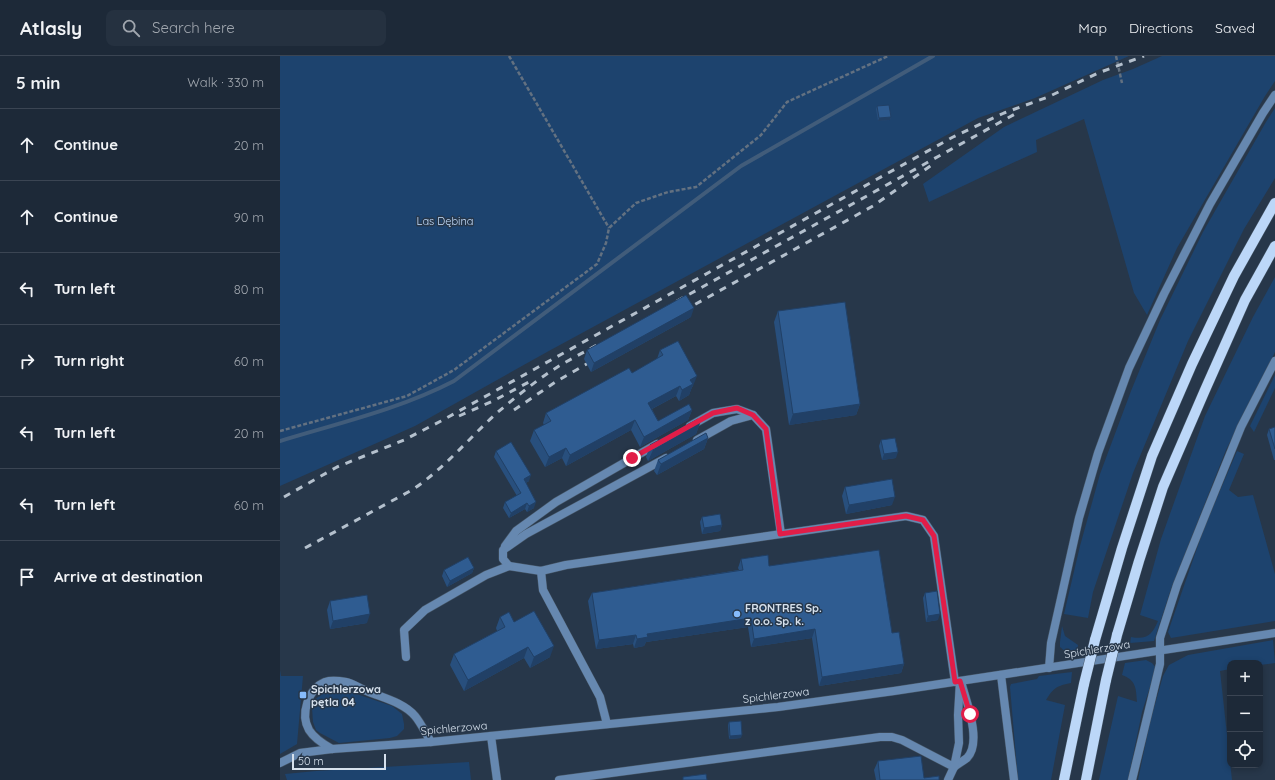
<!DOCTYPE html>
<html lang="en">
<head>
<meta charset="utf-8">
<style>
	body { margin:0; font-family:Quicksand,sans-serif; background:#253140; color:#f1f3f6 }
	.controls { position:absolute; right:12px; bottom:12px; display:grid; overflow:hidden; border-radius:8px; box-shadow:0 2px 6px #0003 }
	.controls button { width:36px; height:36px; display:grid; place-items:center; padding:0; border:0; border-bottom:1px solid #3b4553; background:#1d2938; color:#f1f3f6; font:20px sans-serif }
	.scale { position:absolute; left:12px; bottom:10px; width:94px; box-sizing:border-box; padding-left:4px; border:2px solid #d6e1ed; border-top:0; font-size:11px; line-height:14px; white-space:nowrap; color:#d6e1ed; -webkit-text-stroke:3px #27374a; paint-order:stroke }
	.stop { position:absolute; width:12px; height:12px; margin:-9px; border:3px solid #e11d48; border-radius:50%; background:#fff }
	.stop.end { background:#e11d48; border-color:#fff; box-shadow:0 1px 4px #0008 }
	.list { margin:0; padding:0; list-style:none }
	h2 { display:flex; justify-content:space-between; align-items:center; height:52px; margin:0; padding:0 16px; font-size:17px }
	h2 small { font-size:13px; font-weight:400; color:#a0a6ae }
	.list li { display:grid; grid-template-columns:26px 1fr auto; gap:12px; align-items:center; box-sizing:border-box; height:72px; padding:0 16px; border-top:1px solid #3b4553 }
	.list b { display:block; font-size:15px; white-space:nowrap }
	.list em { font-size:13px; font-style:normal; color:#a0a6ae }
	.icon { flex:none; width:22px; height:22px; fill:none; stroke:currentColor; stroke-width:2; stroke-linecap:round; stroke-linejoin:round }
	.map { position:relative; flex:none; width:995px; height:724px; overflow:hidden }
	header { display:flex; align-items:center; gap:24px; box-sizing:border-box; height:56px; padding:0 20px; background:#1d2938; border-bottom:1px solid #3b4553 }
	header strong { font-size:19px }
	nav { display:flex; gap:22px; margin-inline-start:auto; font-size:14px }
	.search { width:280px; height:36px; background:#253140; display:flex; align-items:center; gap:10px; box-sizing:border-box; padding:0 14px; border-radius:8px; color:#a0a6ae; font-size:15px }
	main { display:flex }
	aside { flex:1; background:#1d2938 }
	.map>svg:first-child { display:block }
	.green { fill:#1d436e }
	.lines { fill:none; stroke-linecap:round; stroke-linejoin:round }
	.stream { stroke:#415c7a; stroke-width:4 }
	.lane-casing { stroke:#465667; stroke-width:9 }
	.street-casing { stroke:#465667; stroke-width:9 }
	.primary-casing { stroke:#465667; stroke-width:11 }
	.path { stroke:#637181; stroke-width:2.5; stroke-dasharray:4 2; stroke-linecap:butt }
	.lane { stroke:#6688b0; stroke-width:8 }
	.street { stroke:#6688b0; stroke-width:8 }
	.primary { stroke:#bcd7f8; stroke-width:10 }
	.rail { stroke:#b4c0cd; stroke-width:3; stroke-dasharray:7 7; stroke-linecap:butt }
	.primary-bridge-casing { stroke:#465667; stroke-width:11; stroke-linecap:butt }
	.primary-bridge { stroke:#bcd7f8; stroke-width:10 }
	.wall { fill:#284f7d }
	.shaded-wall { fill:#214066 }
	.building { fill:#2f5c91; stroke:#214066 }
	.route { stroke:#e11d48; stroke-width:5 }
	.poi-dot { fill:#86bbfb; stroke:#27374a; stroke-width:1.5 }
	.labels { text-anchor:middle; stroke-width:3; stroke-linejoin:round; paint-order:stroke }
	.park-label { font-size:11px; fill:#c5dfff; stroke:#27374a }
	.poi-label { font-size:11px; font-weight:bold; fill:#d6e1ed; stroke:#27374a; text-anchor:start }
	.street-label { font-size:11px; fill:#d6e1ed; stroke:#27374a }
</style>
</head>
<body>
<header>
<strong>Atlasly</strong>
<div class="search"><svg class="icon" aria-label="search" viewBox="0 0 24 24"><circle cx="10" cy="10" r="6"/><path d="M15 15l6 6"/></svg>Search here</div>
<nav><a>Map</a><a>Directions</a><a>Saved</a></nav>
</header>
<main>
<aside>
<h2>5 min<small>Walk · 330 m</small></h2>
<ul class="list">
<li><svg class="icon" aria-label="ahead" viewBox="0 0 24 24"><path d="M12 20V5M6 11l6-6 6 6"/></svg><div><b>Continue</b></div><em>20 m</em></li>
<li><svg class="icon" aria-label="ahead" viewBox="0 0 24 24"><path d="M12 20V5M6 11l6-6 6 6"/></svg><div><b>Continue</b></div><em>90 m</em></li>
<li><svg class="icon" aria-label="left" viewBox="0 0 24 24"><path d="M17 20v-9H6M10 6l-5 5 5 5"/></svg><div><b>Turn left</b></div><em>80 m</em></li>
<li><svg class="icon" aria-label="right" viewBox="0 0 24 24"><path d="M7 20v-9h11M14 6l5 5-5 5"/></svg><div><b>Turn right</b></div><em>60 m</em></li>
<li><svg class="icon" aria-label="left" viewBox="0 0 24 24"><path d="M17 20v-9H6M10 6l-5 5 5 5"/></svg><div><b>Turn left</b></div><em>20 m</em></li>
<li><svg class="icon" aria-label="left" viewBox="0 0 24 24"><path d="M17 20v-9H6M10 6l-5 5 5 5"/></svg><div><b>Turn left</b></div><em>60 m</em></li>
<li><svg class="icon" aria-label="arrive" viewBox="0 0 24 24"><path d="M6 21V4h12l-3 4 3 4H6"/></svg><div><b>Arrive at destination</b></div></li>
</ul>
</aside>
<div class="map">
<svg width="995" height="724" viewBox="0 0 995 724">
	<rect width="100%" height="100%" fill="#27374a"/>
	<g class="green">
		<polygon points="0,0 849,0 755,42 698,62 267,296 135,370 0,430"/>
		<polygon points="882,0 995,0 995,25 985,40 897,192 867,259 854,237 804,63 756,84 757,96 704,120 649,146 643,128 724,71 823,24 853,13"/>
		<polygon points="995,52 995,122 964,173 908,285 853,417 813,536 808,562 784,558 800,490 820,418 851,335 880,264 923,176 986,66"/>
		<path d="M 995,221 L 995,296 L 946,394 L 891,533 L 874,585 L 850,587 L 851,581 C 867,584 872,579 878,565 L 860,559 L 881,483 L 925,360 L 973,261 Z"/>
		<polygon points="995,319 995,332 974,376 970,370"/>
		<polygon points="957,395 964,398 949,434 958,441 973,439 995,518 995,565 891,582 888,576 924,472"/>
		<polygon points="782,570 785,580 798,589 797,596 787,597 780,591 780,586"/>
		<polygon points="993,584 995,607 980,609 980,607 950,607 950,613 940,615 952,724 858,724 870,666 883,620 889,609 908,599"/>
		<path d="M 866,604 L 872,607 L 876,612 L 862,656 L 848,724 L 819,724 L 838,640 L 857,646 C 856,632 856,624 842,619 L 845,607 Z"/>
		<polygon points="0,614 1,620 23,620 17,688 0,698"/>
		<path d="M 792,616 L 791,627 C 777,630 774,631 766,644 L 785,649 L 771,724 L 738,724 L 730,631 L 731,628 L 757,623 L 759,620 Z"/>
		<polygon points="59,632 112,650 122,658 124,668 124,673 117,680 110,682 59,687 40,677 36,674 33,666 32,652 34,644 49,633"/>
		<polygon points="189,706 191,724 7,724 5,718 36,715"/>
	</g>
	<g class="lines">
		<path class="stream" d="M 0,385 C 59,367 120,353 174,325 L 461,110 L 653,0"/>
		<g class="lane-casing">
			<g id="lane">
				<polyline points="410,370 433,357 457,353 473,359"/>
				<polyline points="417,384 451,365 473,359 486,373 501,478"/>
				<polyline points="386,402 246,478 223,494 223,503 229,510 261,515 286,509 626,460 643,464 654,480 675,626"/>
				<polyline points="225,490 236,475 276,446 377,388"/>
				<polyline points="261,515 263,534 320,641 327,668"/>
				<polyline points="126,601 124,574 145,554 206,519 229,510"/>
				<polyline points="721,619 734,724"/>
				<polyline points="211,680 217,724"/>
				<path d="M 52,693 C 43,688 34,682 29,674 C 20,658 28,633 45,626 C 51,624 60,625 66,626 C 74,628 81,633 89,636 C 104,642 124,647 135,660 C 141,667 146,678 151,686"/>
				<path d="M 674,711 C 678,708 683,705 687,702 C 702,687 687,647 682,629"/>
				<polyline points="279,724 600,681 612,681 622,684 674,711"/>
				<polyline points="668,724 674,711 679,687 678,659 680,625"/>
				<polyline points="852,724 880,608 880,595"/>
			</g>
		</g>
		<g class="street-casing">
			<g id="street">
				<polyline points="880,595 880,582 897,529 926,457 961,371 995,305"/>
				<polyline points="769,612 771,587 799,462 818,397 849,312 884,238 930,148 983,57 995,39"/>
				<polyline points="0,707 20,697 52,693 151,686 498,651 614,635 995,577"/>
			</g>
		</g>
		<g class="primary-casing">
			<g id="primary">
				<polyline points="837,579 859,505 883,431 925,334 965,244 995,190"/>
				<polyline points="815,584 842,492 872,400 912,308 954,220 995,147"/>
				<polyline points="784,724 804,628"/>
				<polyline points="806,724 826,624"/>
			</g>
		</g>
		<g class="path">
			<polyline points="229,0 329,172"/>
			<polyline points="836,0 842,27"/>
			<polyline points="0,375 127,340 174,314 317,208 326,187 329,172 356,147 388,136 416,131 481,79 507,46 608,0"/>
		</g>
		<use href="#lane" class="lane"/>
		<use href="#street" class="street"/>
		<use href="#primary" class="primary"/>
		<g class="rail">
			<polyline points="397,245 735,58"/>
			<polyline points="403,255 593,150 656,106"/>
			<polyline points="234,354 277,325 317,302"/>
			<polyline points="179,360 213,345 249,326"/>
			<polyline points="4,441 57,411 124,384 161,365 673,81 724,57 768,41 818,17 864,0"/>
			<path d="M 25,492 L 132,434 C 165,412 189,382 218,356 C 237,340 258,323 279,310 C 291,303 304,296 317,289"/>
		</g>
		<g class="primary-bridge-casing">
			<g id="primary-bridge">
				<polyline points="826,624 837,579"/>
				<polyline points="804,628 815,584"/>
			</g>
		</g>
		<use href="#primary-bridge" class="primary-bridge"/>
	</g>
	<g class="wall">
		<polygon points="597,50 611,61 610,64 598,65 596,53"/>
		<polygon points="498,255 580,348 576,359 509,369 494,266"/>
		<polygon points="411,261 311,316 304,303 307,294"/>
		<polygon points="380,294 413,330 412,331 409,339 399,345 396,340 372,353 378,365 412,354 408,364 360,391 351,374 286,410 282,402 265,411 250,385 254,374 264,369 263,367 266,357 352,317 377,303"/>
		<polygon points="420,367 416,378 368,405 366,401 370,389"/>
		<polygon points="995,371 995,404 994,404 987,379 989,373"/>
		<polygon points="428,382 424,393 377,419 374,415 378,404"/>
		<polygon points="601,384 616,402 602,404 599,390"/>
		<polygon points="216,395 249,425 246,427 254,452 247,456 245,453 229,462 223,452 225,446 237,440 214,401"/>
		<polygon points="565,431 612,449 566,458 562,440"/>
		<polygon points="422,461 442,469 440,475 422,478 420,466"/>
		<polygon points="461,503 489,510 612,577 624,608 621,617 539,630 532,582 471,591 468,571 366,586 364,590 354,592 353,588 316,593 308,545 312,537 459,514 458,512"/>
		<polygon points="194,512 192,517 167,531 162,520 164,514"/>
		<polygon points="645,537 658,564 646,566 643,542"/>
		<polygon points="50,545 87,567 50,573 47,554"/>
		<polygon points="220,561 234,566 270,601 250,612 244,602 184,635 170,609 174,598 217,575 216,572"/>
		<polygon points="449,666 461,682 449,683 448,669"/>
		<polygon points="598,705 644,722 659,724 596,724 594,714"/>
	</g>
	<g class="shaded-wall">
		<polygon points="611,61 610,64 598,65 599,62"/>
		<polygon points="414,252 411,261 311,316 314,307"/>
		<polygon points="417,320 413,330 412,331 409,339 399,345 402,334 410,324"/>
		<polygon points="400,330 396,340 364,357 368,347"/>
		<polygon points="580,348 576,359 509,369 513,358"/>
		<polygon points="412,354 408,364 360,391 364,381"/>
		<polygon points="355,364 351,374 286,410 290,399"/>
		<polygon points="420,367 416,378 368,405 373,394"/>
		<polygon points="428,382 424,393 377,419 381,408"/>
		<polygon points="286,392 282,402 265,411 269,401"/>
		<polygon points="618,396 616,402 602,404 604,398"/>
		<polygon points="251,419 249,425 242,429 244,423"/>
		<polygon points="615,441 612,449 566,458 569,449"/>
		<polygon points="256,446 254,452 247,456 249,450"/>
		<polygon points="247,447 245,453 229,462 231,457"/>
		<polygon points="442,469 440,475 422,478 424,472"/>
		<polygon points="194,512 192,517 167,531 170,525"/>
		<polygon points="90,558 87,567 50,573 53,565"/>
		<polygon points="660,558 658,564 646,566 648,560"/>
		<polygon points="471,562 468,571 366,586 364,590 354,592 357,583 367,578"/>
		<polygon points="535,573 532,582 471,591 474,583"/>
		<polygon points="356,579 353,588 316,593 319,584"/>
		<polygon points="274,590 270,601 250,612 254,601"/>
		<polygon points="248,591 244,602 184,635 188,624"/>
		<polygon points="624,608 621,617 539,630 542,621"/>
		<polygon points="462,679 461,682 449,683 450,680"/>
	</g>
	<g class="building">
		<polygon points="609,49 611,61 599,62 597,50"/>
		<polygon points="406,239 414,252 314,307 307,294"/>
		<polygon points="565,246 580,348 513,358 498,255"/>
		<polygon points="398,285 417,320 410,324 413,328 402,334 400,330 368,347 378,365 409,348 412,354 364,381 355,364 290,399 286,392 269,401 254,374 271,365 266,357 349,312 352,317 383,299 380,294"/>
		<polygon points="418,363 420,367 373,394 370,389"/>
		<polygon points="995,371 995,393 989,373"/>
		<polygon points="426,377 428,382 381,408 378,404"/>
		<polygon points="615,382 618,396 604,398 601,384"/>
		<polygon points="231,386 251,419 244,423 256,446 249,450 247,447 231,457 225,446 241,437 216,395"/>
		<polygon points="612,423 615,441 569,449 565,431"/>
		<polygon points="440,458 442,469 424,472 422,461"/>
		<polygon points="599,494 612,577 619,576 624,608 542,621 535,573 474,583 471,562 367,578 368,581 357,583 356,579 319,584 312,537 463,514 461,503 488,499 489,510"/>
		<polygon points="188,501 194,512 170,525 164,514"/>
		<polygon points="657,535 660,558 648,560 645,537"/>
		<polygon points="87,539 90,558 53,565 50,545"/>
		<polygon points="254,555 274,590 254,601 248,591 188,624 174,598 225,571 220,561 229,556 234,566"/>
		<polygon points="461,665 462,679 450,680 449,666"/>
		<polygon points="641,700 644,722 659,720 659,724 600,724 598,705"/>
		<polygon points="426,718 427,724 403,724 403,721"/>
	</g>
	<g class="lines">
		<polyline class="route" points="352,402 433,357 457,352 473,359 486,373 500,478 626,460 643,464 654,480 675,626 680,625 690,658"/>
	</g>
	<g class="poi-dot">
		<circle cx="457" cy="558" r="4"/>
		<rect x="19" y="635" width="8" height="8" rx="2"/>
	</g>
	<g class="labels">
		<g class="park-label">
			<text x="165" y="169">Las Dębina</text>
		</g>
		<g class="poi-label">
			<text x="465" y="556">FRONTRES Sp.<tspan x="465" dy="13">z o.o. Sp. k.</tspan></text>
			<text x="31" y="637">Spichlerzowa<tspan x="31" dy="13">pętla 04</tspan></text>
		</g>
		<g class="street-label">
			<text transform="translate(817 593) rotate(-9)" y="4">Spichlerzowa</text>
			<text transform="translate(496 639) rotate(-7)" y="4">Spichlerzowa</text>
			<text transform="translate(174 672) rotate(-5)" y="4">Spichlerzowa</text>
		</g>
	</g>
</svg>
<div class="controls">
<button>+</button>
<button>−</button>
<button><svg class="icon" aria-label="locate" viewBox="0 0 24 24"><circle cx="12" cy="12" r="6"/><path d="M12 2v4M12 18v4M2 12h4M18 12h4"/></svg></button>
</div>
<div class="scale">50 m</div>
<div class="stop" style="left:690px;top:658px"></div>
<div class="stop end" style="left:352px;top:402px"></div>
</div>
</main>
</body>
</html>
